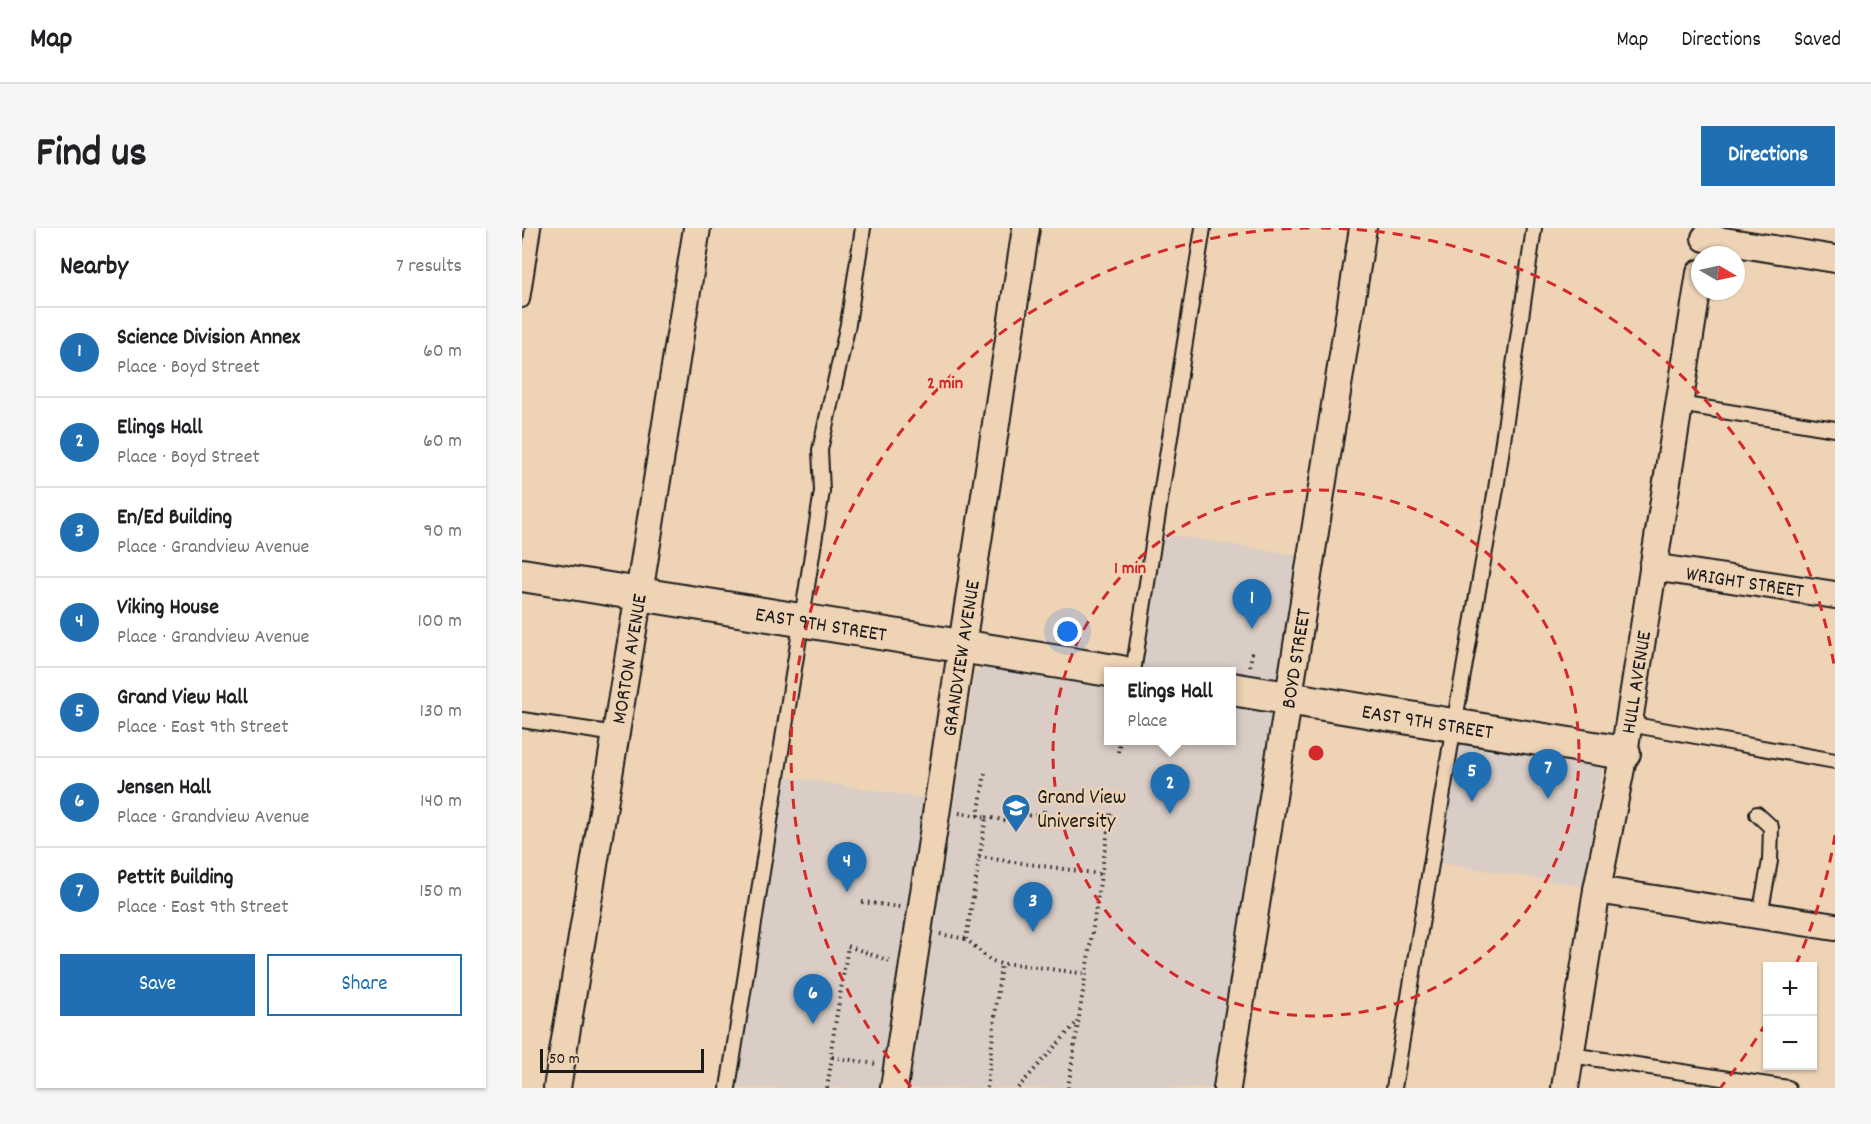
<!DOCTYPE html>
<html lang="en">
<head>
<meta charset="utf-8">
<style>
	body { margin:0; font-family:Dekko,sans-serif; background:#f6f6f6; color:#202124 }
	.controls { position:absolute; right:18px; bottom:18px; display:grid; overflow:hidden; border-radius:0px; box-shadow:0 2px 4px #0004 }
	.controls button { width:54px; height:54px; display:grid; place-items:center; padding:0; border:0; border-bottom:2px solid #e0e0e0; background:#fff; color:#202124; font:30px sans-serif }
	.compass { position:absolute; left:1169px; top:18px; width:54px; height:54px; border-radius:50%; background:#fff; box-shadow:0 2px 4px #0004; rotate:99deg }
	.scale { position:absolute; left:18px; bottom:15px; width:164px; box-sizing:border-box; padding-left:6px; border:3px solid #1c1c1c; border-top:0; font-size:16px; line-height:21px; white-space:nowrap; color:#1c1c1c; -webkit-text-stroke:4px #eed3b5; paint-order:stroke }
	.you { position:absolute; left:546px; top:404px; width:21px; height:21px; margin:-15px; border:4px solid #fff; border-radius:50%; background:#1a73e8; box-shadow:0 0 0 9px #1a73e833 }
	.badge { display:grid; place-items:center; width:39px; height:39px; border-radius:50%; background:#1f6fb2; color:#fff; font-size:20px; font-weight:700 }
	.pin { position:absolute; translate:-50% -50px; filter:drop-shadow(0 2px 3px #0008) }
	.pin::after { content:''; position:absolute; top:32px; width:21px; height:18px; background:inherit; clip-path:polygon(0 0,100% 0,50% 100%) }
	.popup { position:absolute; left:582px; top:439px; width:132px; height:78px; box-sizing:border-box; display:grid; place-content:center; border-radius:0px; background:#fff; filter:drop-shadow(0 2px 4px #0005); font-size:20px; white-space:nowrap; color:#757577 }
	.popup b { font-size:22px; color:#202124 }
	.popup::after { content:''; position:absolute; left:50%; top:100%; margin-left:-12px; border:12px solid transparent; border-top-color:#fff }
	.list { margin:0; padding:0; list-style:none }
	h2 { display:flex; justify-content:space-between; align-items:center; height:78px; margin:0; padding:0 24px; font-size:26px }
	h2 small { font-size:20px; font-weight:400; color:#757577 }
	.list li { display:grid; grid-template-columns:39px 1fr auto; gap:18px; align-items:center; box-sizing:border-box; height:90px; padding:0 24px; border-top:2px solid #e0e0e0 }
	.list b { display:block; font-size:22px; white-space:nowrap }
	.list p { margin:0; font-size:20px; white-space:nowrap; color:#757577 }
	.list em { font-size:20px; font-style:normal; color:#757577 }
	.actions { display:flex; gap:12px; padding:18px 24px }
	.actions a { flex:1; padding:14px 0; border:2px solid #1f6fb2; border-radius:0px; text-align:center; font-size:21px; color:#1f6fb2 }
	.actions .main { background:#1f6fb2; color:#fff }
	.map { position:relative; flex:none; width:1313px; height:860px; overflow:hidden; border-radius:0px }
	header { display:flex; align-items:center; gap:36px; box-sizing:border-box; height:84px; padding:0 30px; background:#fff; border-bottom:2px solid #e0e0e0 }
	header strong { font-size:28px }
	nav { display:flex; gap:33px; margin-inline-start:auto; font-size:21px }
	.intro { display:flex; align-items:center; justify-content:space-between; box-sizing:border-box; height:144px; padding:0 36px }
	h1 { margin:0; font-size:42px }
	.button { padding:15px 27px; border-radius:0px; background:#1f6fb2; color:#fff; font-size:21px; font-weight:700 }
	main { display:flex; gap:36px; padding:0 36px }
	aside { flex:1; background:#fff; border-radius:0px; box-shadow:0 2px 4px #0004 }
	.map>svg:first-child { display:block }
	.built { fill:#d9cdc6 }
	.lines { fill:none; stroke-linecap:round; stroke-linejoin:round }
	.service-casing { stroke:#1c1c1c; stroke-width:18 }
	.minor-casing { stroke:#1c1c1c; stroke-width:30 }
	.tertiary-casing { stroke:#1c1c1c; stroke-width:36 }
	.path { stroke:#1c1c1c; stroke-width:4; stroke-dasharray:1.5 4.5; stroke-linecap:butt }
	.service { stroke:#eed3b5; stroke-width:14 }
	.minor { stroke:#eed3b5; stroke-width:26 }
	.tertiary { stroke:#eed3b5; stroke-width:32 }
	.ring { fill:none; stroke:#d62828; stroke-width:3; stroke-dasharray:10 8 }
	.labels { text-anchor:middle; stroke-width:4.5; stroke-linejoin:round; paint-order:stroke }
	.street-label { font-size:21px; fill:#1c1c1c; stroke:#eed3b5 }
	.poi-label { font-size:21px; fill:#1c1c1c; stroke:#eed3b5; text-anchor:start }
	.centre { fill:#d62828; stroke:#eed3b5; stroke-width:3 }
	.ring-label { font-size:18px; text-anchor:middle; font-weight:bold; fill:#d62828; stroke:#eed3b5; stroke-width:4.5; stroke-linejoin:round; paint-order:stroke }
</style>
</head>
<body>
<header>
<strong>Map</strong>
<nav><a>Map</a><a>Directions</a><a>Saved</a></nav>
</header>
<div class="intro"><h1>Find us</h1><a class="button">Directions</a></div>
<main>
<aside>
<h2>Nearby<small>7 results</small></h2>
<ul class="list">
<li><span class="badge">1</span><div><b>Science Division Annex</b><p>Place · Boyd Street</p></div><em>60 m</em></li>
<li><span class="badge">2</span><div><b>Elings Hall</b><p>Place · Boyd Street</p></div><em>60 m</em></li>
<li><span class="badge">3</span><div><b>En/Ed Building</b><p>Place · Grandview Avenue</p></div><em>90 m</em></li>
<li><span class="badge">4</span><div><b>Viking House</b><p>Place · Grandview Avenue</p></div><em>100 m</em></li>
<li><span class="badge">5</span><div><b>Grand View Hall</b><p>Place · East 9th Street</p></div><em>130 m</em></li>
<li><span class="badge">6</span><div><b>Jensen Hall</b><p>Place · Grandview Avenue</p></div><em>140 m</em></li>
<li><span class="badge">7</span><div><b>Pettit Building</b><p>Place · East 9th Street</p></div><em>150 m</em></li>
</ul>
<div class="actions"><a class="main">Save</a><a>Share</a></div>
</aside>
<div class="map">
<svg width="1313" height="860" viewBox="0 0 1313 860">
	<rect width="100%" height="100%" fill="#eed3b5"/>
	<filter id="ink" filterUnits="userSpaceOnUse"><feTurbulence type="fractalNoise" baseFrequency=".0167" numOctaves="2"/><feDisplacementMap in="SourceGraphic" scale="12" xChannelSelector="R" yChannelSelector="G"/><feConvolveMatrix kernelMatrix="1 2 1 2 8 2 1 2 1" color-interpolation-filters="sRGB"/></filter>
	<g filter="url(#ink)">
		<polygon class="built" points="636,305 781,328 758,468 1083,522 1062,658 917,635 935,513 755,484 695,860 212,860 260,548 432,575 452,447 459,438 469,437 586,456 586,512 710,512 710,444 614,443"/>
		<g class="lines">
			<g class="service-casing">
				<g id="service">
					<polyline points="0,72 11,0"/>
					<polyline points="1157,176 1313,201"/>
					<polyline points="611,444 681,0"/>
					<polyline points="0,492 94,506"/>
					<polyline points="1107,496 1313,533"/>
					<polyline points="1235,586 1249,599 1248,633 1238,687"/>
					<polyline points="1049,827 1266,860"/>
					<polyline points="206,860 300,263 298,222 326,96 341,0"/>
					<polyline points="872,860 932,497 974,261 1012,0"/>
				</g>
			</g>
			<g class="minor-casing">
				<g id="minor">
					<polyline points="1183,10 1313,31"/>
					<path id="s1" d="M 1131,339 L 1313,367"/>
					<polyline points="1075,662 1313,699"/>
					<path id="s2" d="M 35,860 L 117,366 L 175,0"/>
					<path id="s3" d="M 372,860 L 504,0"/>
					<path id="s4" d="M 705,860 L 841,0"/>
					<path id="s5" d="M 1043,860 L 1075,662 L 1102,525 L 1178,45"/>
				</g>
			</g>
			<g class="tertiary-casing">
				<g id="tertiary">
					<path id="s6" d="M 0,347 L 599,444"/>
					<path id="s7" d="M 710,461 L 1102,525"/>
				</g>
			</g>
			<g class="path">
				<polyline points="728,438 730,424"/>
				<polyline points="596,524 598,512"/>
				<polyline points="437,585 464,589 444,711 468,732 479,736 492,736 565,746"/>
				<polyline points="456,588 463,545 466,546"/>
				<polyline points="464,589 494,594 495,588 521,587 523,580"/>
				<polyline points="457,629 578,646"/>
				<polyline points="340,674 378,679"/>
				<polyline points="418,706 444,711"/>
				<polyline points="310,829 354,836"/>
				<polyline points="305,860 310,829 309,822 326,718 368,733"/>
				<polyline points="465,860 479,736"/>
				<polyline points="496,860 556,793"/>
				<polyline points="546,860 589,583"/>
			</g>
			<use href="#service" class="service"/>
			<use href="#minor" class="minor"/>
			<use href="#tertiary" class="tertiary"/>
		</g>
	</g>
	<g class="ring">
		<circle cx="794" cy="525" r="263"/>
		<path d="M1313 607A525 525 0 0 1 1275 734M1244 795A525 525 0 0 1 1199 859M389 859A525 525 0 0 1 789 0M799 0A525 525 0 0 1 1313 443"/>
	</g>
	<defs>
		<g id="university-pin" transform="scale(1.5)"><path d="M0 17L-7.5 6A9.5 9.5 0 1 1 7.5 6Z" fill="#1f6fb2" stroke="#eed3b5"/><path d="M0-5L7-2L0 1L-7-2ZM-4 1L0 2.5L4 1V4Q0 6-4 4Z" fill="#fff"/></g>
	</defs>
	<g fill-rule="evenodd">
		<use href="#university-pin" x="494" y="580"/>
	</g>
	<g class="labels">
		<g class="street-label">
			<text dy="7" stroke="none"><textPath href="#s1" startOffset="93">WRIGHT STREET</textPath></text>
			<text dy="7" stroke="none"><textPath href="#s6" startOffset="303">EAST 9TH STREET</textPath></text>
			<text dy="7" stroke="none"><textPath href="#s2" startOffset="435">MORTON AVENUE</textPath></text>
			<text dy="7" stroke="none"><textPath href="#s3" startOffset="435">GRANDVIEW AVENUE</textPath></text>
			<text dy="7" stroke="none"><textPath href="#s4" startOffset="435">BOYD STREET</textPath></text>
			<text dy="7" stroke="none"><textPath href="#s5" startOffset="412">HULL AVENUE</textPath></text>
			<text dy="7" stroke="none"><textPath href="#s7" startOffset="198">EAST 9TH STREET</textPath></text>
		</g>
		<g class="poi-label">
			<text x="515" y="575">Grand View<tspan x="515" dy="24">University</tspan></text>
		</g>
	</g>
	<circle cx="794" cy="525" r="9" class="centre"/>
	<g class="ring-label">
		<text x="423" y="160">2 min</text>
		<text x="608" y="345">1 min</text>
	</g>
</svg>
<div class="controls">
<button>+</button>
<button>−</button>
</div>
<svg class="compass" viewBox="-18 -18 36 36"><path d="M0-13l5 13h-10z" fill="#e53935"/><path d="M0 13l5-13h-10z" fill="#757577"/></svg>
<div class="scale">50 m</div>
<div class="you"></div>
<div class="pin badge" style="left:730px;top:401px">1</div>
<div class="pin badge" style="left:648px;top:586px">2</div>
<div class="popup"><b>Elings Hall</b>Place</div>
<div class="pin badge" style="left:511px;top:704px">3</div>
<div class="pin badge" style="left:325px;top:664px">4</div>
<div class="pin badge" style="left:950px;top:574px">5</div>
<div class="pin badge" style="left:291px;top:796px">6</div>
<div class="pin badge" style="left:1026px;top:571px">7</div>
</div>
</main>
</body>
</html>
